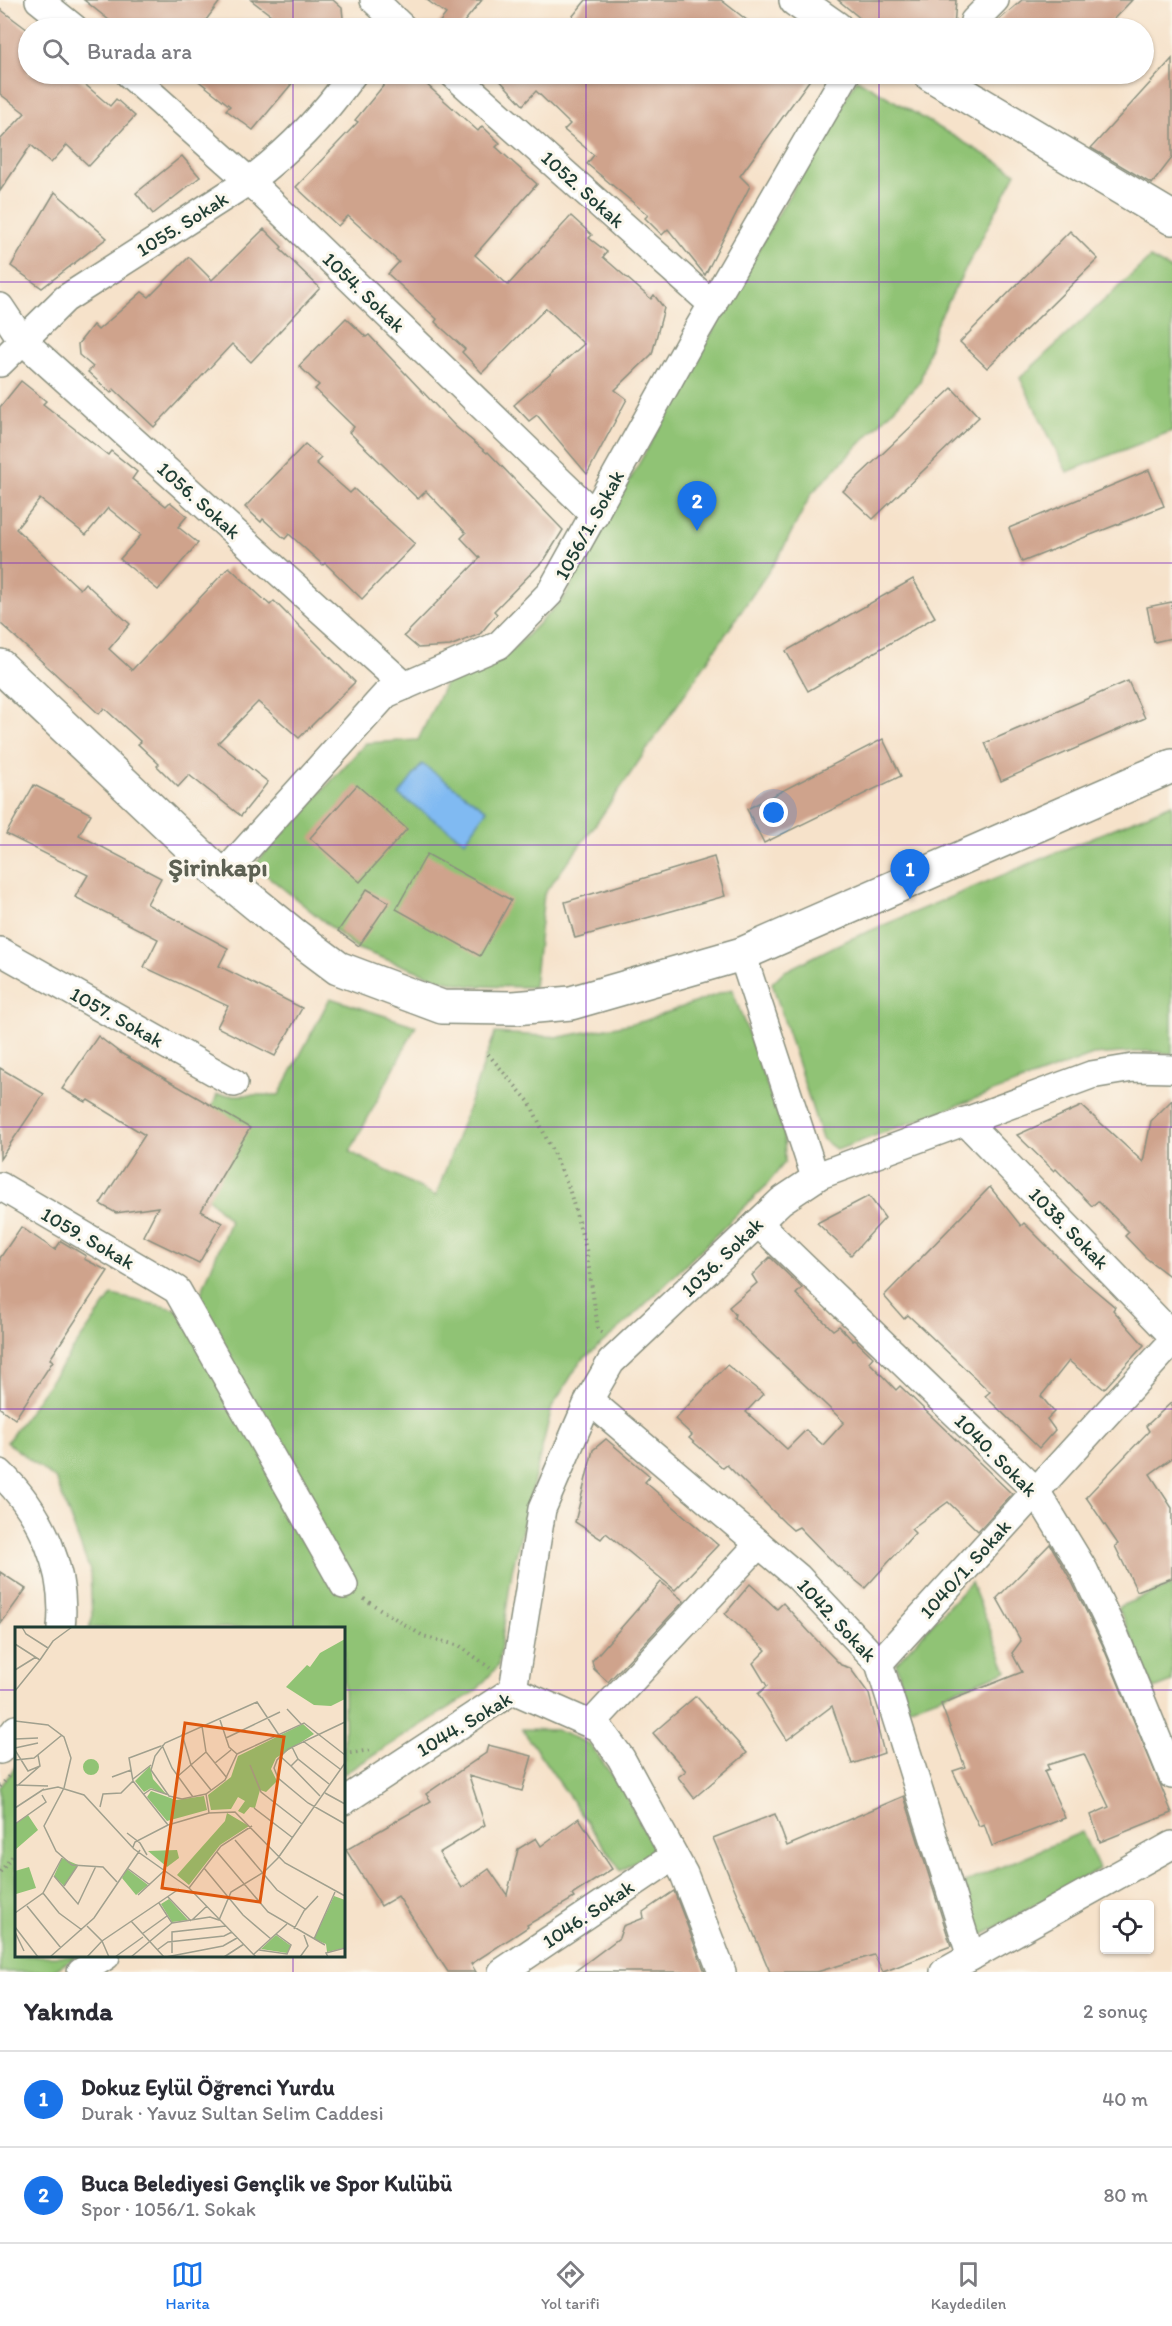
<!DOCTYPE html>
<html lang="tr">
<head>
<meta charset="utf-8">
<style>
	body { margin:0; font-family:Itim,sans-serif; background:#f2f2f3; color:#2b2b33 }
	.controls { position:absolute; right:18px; bottom:18px; display:grid; overflow:hidden; border-radius:6px; box-shadow:0 2px 4px #0004 }
	.controls button { width:54px; height:54px; display:grid; place-items:center; padding:0; border:0; border-bottom:2px solid #e1e1e2; background:#fff; color:#2b2b33; font:30px sans-serif }
	.you { position:absolute; left:774px; top:813px; width:21px; height:21px; margin:-15px; border:4px solid #fff; border-radius:50%; background:#1a73e8; box-shadow:0 0 0 9px #1a73e833 }
	.badge { display:grid; place-items:center; width:39px; height:39px; border-radius:50%; background:#1a73e8; color:#fff; font-size:20px; font-weight:700 }
	.pin { position:absolute; translate:-50% -50px; filter:drop-shadow(0 2px 3px #0008) }
	.pin::after { content:''; position:absolute; top:32px; width:21px; height:18px; background:inherit; clip-path:polygon(0 0,100% 0,50% 100%) }
	.list { margin:0; padding:0; list-style:none }
	h2 { display:flex; justify-content:space-between; align-items:center; height:78px; margin:0; padding:0 24px; font-size:26px }
	h2 small { font-size:20px; font-weight:400; color:#7c7c81 }
	.list li { display:grid; grid-template-columns:39px 1fr auto; gap:18px; align-items:center; box-sizing:border-box; height:96px; padding:0 24px; border-top:2px solid #e1e1e2 }
	.list b { display:block; font-size:22px; white-space:nowrap }
	.list p { margin:0; font-size:20px; white-space:nowrap; color:#7c7c81 }
	.list em { font-size:20px; font-style:normal; color:#7c7c81 }
	.icon { flex:none; width:33px; height:33px; fill:none; stroke:currentColor; stroke-width:2; stroke-linecap:round; stroke-linejoin:round }
	.map { position:relative; flex:none; width:1172px; height:1972px; overflow:hidden }
	.search { position:absolute; background:#fff; box-shadow:0 2px 4px #0004; left:18px; right:18px; top:18px; height:66px; display:flex; align-items:center; gap:15px; box-sizing:border-box; padding:0 21px; border-radius:33px; color:#7c7c81; font-size:22px }
	.sheet { height:270px; background:#fff }
	nav { display:flex; justify-content:space-around; align-items:center; box-sizing:border-box; height:84px; border-top:2px solid #e1e1e2; background:#fff; font-size:16px; color:#7c7c81 }
	nav a { display:grid; justify-items:center; gap:3px }
	nav .on { color:#1a73e8 }
	.map>svg:first-child { display:block }
	.green { fill:#90c374; stroke:#588054; stroke-width:1.5 }
	.water { fill:#80baf2; stroke:#507c93; stroke-width:1.5 }
	.building { fill:#cfa38c }
	.lines { fill:none; stroke-linecap:round; stroke-linejoin:round }
	.minor-casing { stroke:#8a907f; stroke-width:30 }
	.major-casing { stroke:#8a907f; stroke-width:36 }
	.path { stroke:#8a907f; stroke-width:4; stroke-dasharray:1.5 4.5; stroke-linecap:butt }
	.minor { stroke:#fff; stroke-width:27 }
	.major { stroke:#fff; stroke-width:33 }
	.grid { fill:none; stroke:#7b2cbf; stroke-width:1.5; stroke-opacity:0.55 }
	.labels { text-anchor:middle; stroke-width:6; stroke-linejoin:round; paint-order:stroke }
	.street-label { font-size:20px; fill:#1f3d34; stroke:#fbf7ec }
	.district-label { font-size:26px; font-weight:bold; fill:#5d6153; stroke:#fbf7ec }
	.inset-road { fill:none; stroke:#a0a08e; stroke-width:1.5 }
	.view { fill:#de580e; fill-opacity:0.15; stroke:#de580e; stroke-width:3 }
	.inset-edge { fill:none; stroke:#1f3d34; stroke-width:3 }
</style>
</head>
<body>
<div class="map">
<svg width="1172" height="1972" viewBox="0 0 1172 1972">
	<rect width="100%" height="100%" fill="#fbf7ec"/>
	<filter id="ink" filterUnits="userSpaceOnUse"><feTurbulence type="fractalNoise" baseFrequency=".0167" numOctaves="2"/><feDisplacementMap in="SourceGraphic" scale="12" xChannelSelector="R" yChannelSelector="G"/><feConvolveMatrix kernelMatrix="1 2 1 2 8 2 1 2 1" color-interpolation-filters="sRGB"/></filter>
	<filter id="wash" filterUnits="userSpaceOnUse"><feTurbulence type="fractalNoise" baseFrequency=".008" numOctaves="4" result="noise"/><feDisplacementMap in="SourceGraphic" scale="24" xChannelSelector="R" yChannelSelector="G"/><feGaussianBlur stdDeviation="1.35" result="paint"/><feColorMatrix in="noise" values="0 0 0 0 0 0 0 0 0 0 0 0 0 0 0 0 0 1.4 0 .05"/><feComposite in="paint" operator="in"/></filter>
	<g filter="url(#wash)">
		<rect width="100%" height="100%" fill="#f6e2ca"/>
		<g class="green">
			<polygon points="857,79 1016,173 936,325 920,382 812,493 779,556 598,821 544,894 534,987 470,986 439,979 358,949 254,865 366,743 418,740 449,675 513,649 564,598 777,216"/>
			<polygon points="1150,258 1172,270 1172,431 1067,472 1020,378"/>
			<polygon points="1172,804 1172,1054 1150,1051 1093,1055 837,1150 822,1139 772,983 783,972 841,943"/>
			<polygon points="732,989 784,1132 785,1162 765,1187 628,1321 580,1362 552,1407 512,1571 498,1666 476,1691 344,1774 344,1628 89,1628 92,1619 90,1571 56,1480 7,1442 112,1295 193,1313 230,1221 185,1173 217,1095 279,1095 330,998 416,1026 350,1152 436,1196 495,1033 560,1037 644,1021"/>
			<polygon points="971,1582 1007,1671 908,1708 896,1663"/>
			<polygon points="1172,1585 1172,1682 1154,1689 1118,1607"/>
			<polygon points="522,1729 556,1730 590,1744 627,1797 654,1850 621,1871"/>
			<polygon points="16,1766 16,1956 77,1956 52,1972 0,1972 0,1787"/>
			<polygon points="1082,1832 1099,1869 979,1937 964,1883"/>
		</g>
		<polygon class="water" points="422,764 487,810 465,841 399,795"/>
		<g id="blocks">
			<g class="building">
				<polygon points="84,0 221,0 200,28 119,28"/>
				<polygon points="251,0 333,0 342,8 344,28 263,28 272,16"/>
				<polygon points="427,0 482,0 459,28 435,28 446,14"/>
				<polygon points="586,0 721,0 757,28 563,28"/>
				<polygon points="838,0 956,0 954,28 872,28"/>
				<polygon points="1022,0 1132,0 1105,28 990,28"/>
				<polygon points="0,9 28,30 28,74 73,74 110,106 116,99 135,116 89,166 67,145 51,163 31,145 0,191 0,140 25,113 0,94"/>
				<polygon points="1172,59 1172,158 1152,184 1091,148"/>
				<polygon points="190,74 300,74 253,130 226,110 230,106"/>
				<polygon points="393,74 415,74 478,131 482,126 500,143 496,147 537,184 475,255 508,285 571,216 592,235 589,238 607,252 603,257 651,299 654,295 664,308 652,354 615,390 627,399 587,474 537,415 529,421 514,405 584,344 546,308 482,373 462,352 465,349 435,322 437,319 388,274 399,262 348,216 338,226 296,187 358,122 355,120"/>
				<polygon points="494,74 814,74 740,176 750,186 705,275 668,229 662,235 645,218 648,215 587,164 594,155 564,130 570,124 536,91 523,105"/>
				<polygon points="182,156 200,177 153,214 136,193"/>
				<polygon points="55,192 107,238 42,288 11,266"/>
				<polygon points="264,229 282,247 280,249 320,288 251,362 232,344 154,427 114,389 111,393 88,372 93,367 79,355 78,344 93,325 98,330 142,292 149,297 189,257 212,280"/>
				<polygon points="1070,231 1098,259 987,368 960,342"/>
				<polygon points="346,318 366,337 369,335 456,427 487,453 488,452 563,530 545,559 494,611 497,614 480,634 450,646 418,648 404,636 480,558 461,538 466,533 426,491 418,499 349,432 354,427 315,389 319,385 299,366"/>
				<polygon points="21,381 46,401 43,404 108,455 111,451 137,472 132,479 166,506 170,502 187,516 178,527 198,543 158,590 120,559 141,535 108,508 86,535 40,499 16,529 80,589 85,583 130,624 109,649 132,670 229,567 270,605 274,601 355,682 299,738 258,702 218,743 268,782 241,816 189,775 178,787 157,766 159,764 138,744 141,742 104,708 99,714 0,623 0,407"/>
				<polygon points="952,388 979,417 873,519 843,491"/>
				<polygon points="305,444 321,458 316,463 350,493 354,489 415,544 362,599 325,563 323,565 289,534 285,539 263,519 261,522 245,507"/>
				<polygon points="1149,470 1164,506 1022,562 1009,528"/>
				<polygon points="913,579 935,617 808,691 786,651"/>
				<polygon points="1172,602 1172,638 1154,642 1147,607"/>
				<polygon points="1128,681 1145,718 1001,781 985,743"/>
				<polygon points="883,739 901,776 764,843 747,809"/>
				<polygon points="34,785 91,814 79,835 161,878 147,904 228,948 219,966 302,1008 275,1056 217,1027 228,1006 144,967 158,939 75,897 88,875 6,834"/>
				<polygon points="357,785 407,829 360,882 310,838"/>
				<polygon points="427,854 511,900 480,956 396,909"/>
				<polygon points="714,857 725,896 575,938 565,902"/>
				<polygon points="367,889 389,902 359,946 338,931"/>
				<polygon points="98,1036 119,1052 250,1128 201,1211 222,1223 199,1263 143,1236 158,1207 116,1213 100,1204 145,1135 88,1100 86,1102 62,1089"/>
				<polygon points="0,1068 44,1094 0,1159"/>
				<polygon points="1172,1100 1172,1278 1146,1258 1125,1236 1129,1232 1098,1201 1092,1206 1056,1169 1054,1171 1017,1135 1082,1106 1143,1162 1151,1121"/>
				<polygon points="990,1187 1021,1226 1024,1223 1071,1270 1115,1307 1113,1310 1144,1345 1104,1389 1069,1361 1041,1396 1054,1412 1047,1419 1055,1430 1039,1448 985,1396 990,1392 908,1315 904,1319 884,1296"/>
				<polygon points="869,1196 885,1218 851,1255 817,1223"/>
				<polygon points="21,1227 55,1250 61,1241 86,1256 84,1259 108,1271 50,1359 53,1361 15,1419 0,1408 0,1258"/>
				<polygon points="770,1257 802,1288 796,1294 833,1330 839,1326 853,1341 855,1340 873,1357 869,1362 896,1390 900,1386 1012,1494 978,1531 948,1502 911,1529 915,1533 865,1588 835,1564 799,1527 793,1530 785,1523 727,1465 723,1468 689,1438 692,1435 675,1419 727,1365 763,1394 746,1412 787,1449 806,1430 823,1445 844,1422 734,1318 735,1314 729,1307 757,1283 752,1275"/>
				<polygon points="1172,1402 1172,1458 1150,1474 1172,1508 1172,1578 1137,1591 1115,1546 1118,1544 1086,1497 1149,1431 1146,1426"/>
				<polygon points="606,1439 650,1476 645,1482 718,1545 675,1590 606,1533 601,1539 575,1522 593,1450"/>
				<polygon points="1050,1544 1071,1580 1102,1644 1172,1813 1100,1842 1091,1815 1109,1807 1084,1754 1047,1765 1049,1769 1044,1771 1065,1818 992,1846 984,1824 979,1826 953,1771 965,1767 941,1704 1022,1672 1012,1653 1021,1641 997,1598"/>
				<polygon points="0,1572 26,1589 0,1625"/>
				<polygon points="661,1582 684,1601 608,1682 594,1669 592,1661"/>
				<polygon points="750,1584 777,1609 783,1603 824,1648 841,1665 850,1668 869,1694 884,1753 852,1764 832,1706 787,1740 758,1694 767,1686 753,1663 766,1650 725,1614"/>
				<polygon points="696,1696 747,1753 694,1798 678,1777 686,1771 653,1733"/>
				<polygon points="488,1745 532,1756 522,1791 469,1776 485,1825 439,1853 462,1888 489,1869 507,1895 518,1849 536,1838 541,1846 579,1818 612,1869 572,1895 574,1898 527,1925 528,1927 471,1964 476,1972 448,1972 398,1896 381,1906 346,1850 431,1801 426,1794 486,1753"/>
				<polygon points="904,1796 951,1946 883,1972 874,1955 817,1972 770,1972 713,1838 775,1814 787,1846"/>
				<polygon points="674,1891 705,1972 574,1972 619,1938 623,1926 644,1918 643,1912"/>
			</g>
		</g>
	</g>
	<g filter="url(#ink)">
		<use href="#blocks" fill-opacity="0" stroke="#8a907f" stroke-width="1.5"/>
		<g class="lines">
			<g class="minor-casing">
				<g id="minor">
					<polyline points="39,0 74,28"/>
					<polyline points="374,0 403,28"/>
					<polyline points="974,21 995,0"/>
					<polyline points="129,74 249,181 595,515"/>
					<polyline points="453,74 713,305"/>
					<polyline points="0,307 22,340 405,686"/>
					<path d="M 0,363 L 65,299 L 249,181 C 291,150 323,116 353,74"/>
					<polyline points="222,876 386,694 499,645 550,593 688,346 846,74"/>
					<polyline points="0,951 234,1083"/>
					<polyline points="742,954 815,1177"/>
					<polyline points="965,1121 1172,1335"/>
					<polyline points="0,1186 177,1290 344,1585"/>
					<polyline points="758,1223 1036,1491 1084,1570 1116,1638 1172,1775"/>
					<polyline points="589,1400 798,1577 879,1663 971,1957"/>
					<path d="M 0,1473 C 42,1513 67,1570 61,1628"/>
					<polyline points="879,1663 1172,1342"/>
					<polyline points="513,1690 542,1509 589,1400 611,1362 758,1223 781,1201 820,1175 1091,1075 1133,1068 1172,1069"/>
					<polyline points="513,1690 599,1728 621,1758 684,1874 722,1972"/>
					<polyline points="591,1724 759,1544"/>
					<polyline points="0,1750 16,1729"/>
					<polyline points="344,1801 513,1690"/>
					<polyline points="81,1972 106,1956"/>
					<polyline points="502,1972 674,1856"/>
					<polyline points="944,1972 1172,1845"/>
				</g>
			</g>
			<g class="major-casing">
				<g id="major">
					<polyline points="796,0 836,28"/>
					<polyline points="930,74 1172,218"/>
					<polyline points="0,666 222,876 294,935 338,968 442,1007 514,1008 571,1003 742,954 1172,766"/>
				</g>
			</g>
			<g class="path">
				<polyline points="488,1054 530,1103 568,1185 586,1249 598,1328 604,1336"/>
				<polyline points="364,1599 423,1636 460,1646 490,1668"/>
				<polyline points="344,1754 371,1750"/>
				<polyline points="0,1787 9,1776"/>
				<polyline points="0,1872 16,1852"/>
			</g>
			<use href="#minor" class="minor"/>
			<use href="#major" class="major"/>
		</g>
	</g>
	<path class="grid" d="M 293,0 L 293,28M 586,0 L 586,28M 879,0 L 879,28M 293,74 L 293,1628M 586,74 L 586,1972M 879,74 L 879,1972M 0,282 L 1172,282M 0,563 L 1172,563M 0,845 L 1172,845M 0,1127 L 1172,1127M 0,1409 L 1172,1409M 0,1690 L 16,1690M 344,1690 L 1172,1690M 293,1956 L 293,1972"/>
	<g class="labels">
		<g class="street-label">
			<text transform="translate(583 189) rotate(42)" y="7">1052. Sokak</text>
			<text transform="translate(182 224) rotate(-32)" y="7">1055. Sokak</text>
			<text transform="translate(364 292) rotate(44)" y="7">1054. Sokak</text>
			<text transform="translate(199 500) rotate(42)" y="7">1056. Sokak</text>
			<text transform="translate(589 525) rotate(-61)" y="7">1056/1. Sokak</text>
			<text transform="translate(117 1017) rotate(29)" y="7">1057. Sokak</text>
			<text transform="translate(1069 1228) rotate(46)" y="7">1038. Sokak</text>
			<text transform="translate(88 1238) rotate(30)" y="7">1059. Sokak</text>
			<text transform="translate(722 1257) rotate(-44)" y="7">1036. Sokak</text>
			<text transform="translate(996 1455) rotate(45)" y="7">1040. Sokak</text>
			<text transform="translate(965 1569) rotate(-48)" y="7">1040/1. Sokak</text>
			<text transform="translate(837 1620) rotate(47)" y="7">1042. Sokak</text>
			<text transform="translate(464 1724) rotate(-31)" y="7">1044. Sokak</text>
			<text transform="translate(588 1914) rotate(-34)" y="7">1046. Sokak</text>
		</g>
		<g class="district-label">
			<text x="218" y="876">Şirinkapı</text>
		</g>
	</g>
	<g transform="translate(15 1627)">
		<rect width="330" height="330" fill="#f6e2ca"/>
		<path d="M 330,12 L 330,72 L 316,79 L 299,78 L 271,60 L 292,38 L 295,40 L 305,26 ZM 288,97 L 299,107 L 261,131 L 256,142 L 262,154 L 251,165 L 245,163 L 240,181 L 235,180 L 229,187 L 223,184 L 230,174 L 223,170 L 216,182 L 196,183 L 193,168 L 216,150 L 223,129 ZM68 140a8 8 0 1 1 16 0a8 8 0 1 1-16 0ZM 135,139 L 138,152 L 152,168 L 136,161 L 129,165 L 120,154 ZM 136,164 L 161,173 L 189,169 L 192,183 L 152,194 L 132,170 ZM 212,186 L 234,199 L 205,218 L 174,258 L 162,248 L 210,194 ZM 13,188 L 23,203 L 0,223 L 0,197 ZM 162,223 L 164,231 L 152,240 L 133,224 ZM 47,231 L 63,238 L 49,259 L 39,249 ZM 14,240 L 21,261 L 1,267 L 0,244 ZM 112,242 L 133,258 L 121,268 L 107,251 ZM 319,269 L 330,273 L 330,321 L 312,325 L 311,317 L 299,312 ZM 154,272 L 173,293 L 157,295 L 146,277 ZM 261,308 L 276,319 L 272,326 L 246,322 Z" fill="#90c374"/>
		<path class="inset-road" d="M 7,0 L 11,7 L 33,21M 0,17 L 25,33 L 0,64M 25,33 L 38,14 L 57,0M 0,43 L 21,30M 272,82 L 286,97M 205,93 L 214,120 L 222,127M 0,94 L 33,98 L 49,110 L 56,131 L 49,161M 330,95 L 273,122 L 262,133 L 259,141 L 263,151 L 293,176 L 330,197M 187,99 L 191,125 L 212,151M 167,107 L 176,138 L 196,163M 211,111 L 265,85M 0,112 L 23,111M 288,114 L 325,142M 147,118 L 157,141 L 178,170M 146,119 L 114,131 L 118,154 L 153,198M 277,120 L 283,132 L 314,157M 0,121 L 23,116M 0,123 L 13,144 L 25,139 L 23,128M 222,127 L 210,153 L 191,167 L 167,172 L 154,169 L 136,143 L 140,129 L 150,116 L 242,75 L 264,108M 222,127 L 289,96 L 330,128M 265,129 L 276,139 L 283,132M 0,133 L 19,131 L 47,108M 200,136 L 216,123M 235,138 L 246,165 L 287,197M 276,139 L 305,169M 163,149 L 191,125M 97,150 L 116,143M 118,152 L 136,138M 0,158 L 33,159M 2,159 L 25,139M 49,161 L 29,199 L 41,224 L 57,238 L 88,240 L 102,255M 28,163 L 43,160 L 69,168 L 119,222 L 174,261 L 241,330M 310,166 L 330,177M 129,167 L 136,162 L 154,168M 191,167 L 194,186M 85,180 L 88,167 L 106,166 L 118,154M 0,181 L 29,162M 239,181 L 278,211M 0,197 L 31,175 L 27,168M 112,206 L 125,216 L 132,228M 220,213 L 262,263 L 290,282 L 279,302M 118,220 L 120,215 L 153,198 L 194,186 L 220,185 L 270,236 L 330,269M 202,225 L 253,285 L 310,318M 263,231 L 330,136M 112,241 L 135,258M 189,241 L 228,288 L 256,312M 39,249 L 63,277 L 81,239M 49,259 L 63,238M 174,261 L 206,219 L 237,199M 28,266 L 44,286 L 67,303M 123,268 L 150,243M 153,270 L 176,294M 144,276 L 157,296M 12,279 L 46,321M 290,283 L 303,269M 0,286 L 28,266 L 47,231M 177,293 L 192,279M 116,294 L 149,330M 72,299 L 87,314 L 94,330M 0,300 L 23,330M 0,305 L 9,324M 127,307 L 152,289M 299,312 L 320,265M 142,323 L 153,315 L 209,309 L 217,305M 244,323 L 272,327 L 276,318 L 261,307M 157,326 L 157,305 L 211,299M 239,327 L 272,297M 35,330 L 79,291 L 125,223M 72,330 L 87,314 L 164,262M 100,330 L 128,310M 116,330 L 157,296 L 195,290 L 204,293 L 216,265 L 249,245 L 263,231M 151,330 L 208,319 L 222,311M 209,330 L 229,317M 285,330 L 293,319 L 289,308M 313,330 L 311,326 L 330,321"/>
		<path class="view" d="M 170,96 L 269,110 L 245,275 L 147,261 Z"/>
		<rect width="330" height="330" class="inset-edge"/>
	</g>
</svg>
<div class="controls">
<button><svg class="icon" aria-label="locate" viewBox="0 0 24 24"><circle cx="12" cy="12" r="6"/><path d="M12 2v4M12 18v4M2 12h4M18 12h4"/></svg></button>
</div>
<div class="you"></div>
<div class="pin badge" style="left:910px;top:899px">1</div>
<div class="pin badge" style="left:697px;top:531px">2</div>
<div class="search"><svg class="icon" aria-label="search" viewBox="0 0 24 24"><circle cx="10" cy="10" r="6"/><path d="M15 15l6 6"/></svg>Burada ara</div>
</div>
<section class="sheet">
<h2>Yakında<small>2 sonuç</small></h2>
<ul class="list">
<li><span class="badge">1</span><div><b>Dokuz Eylül Öğrenci Yurdu</b><p>Durak · Yavuz Sultan Selim Caddesi</p></div><em>40 m</em></li>
<li><span class="badge">2</span><div><b>Buca Belediyesi Gençlik ve Spor Kulübü</b><p>Spor · 1056/1. Sokak</p></div><em>80 m</em></li>
</ul>
</section>
<nav>
<a class="on"><svg class="icon" aria-label="map" viewBox="0 0 24 24"><path d="M3 6l6-2 6 2 6-2v14l-6 2-6-2-6 2zM9 4v14M15 6v14"/></svg>Harita</a>
<a><svg class="icon" aria-label="directions" viewBox="0 0 24 24"><path d="M12 3l9 9-9 9-9-9zM9 14v-3h6M13 9l2 2-2 2"/></svg>Yol tarifi</a>
<a><svg class="icon" aria-label="saved" viewBox="0 0 24 24"><path d="M7 4h10v16l-5-4-5 4z"/></svg>Kaydedilen</a>
</nav>
</body>
</html>
